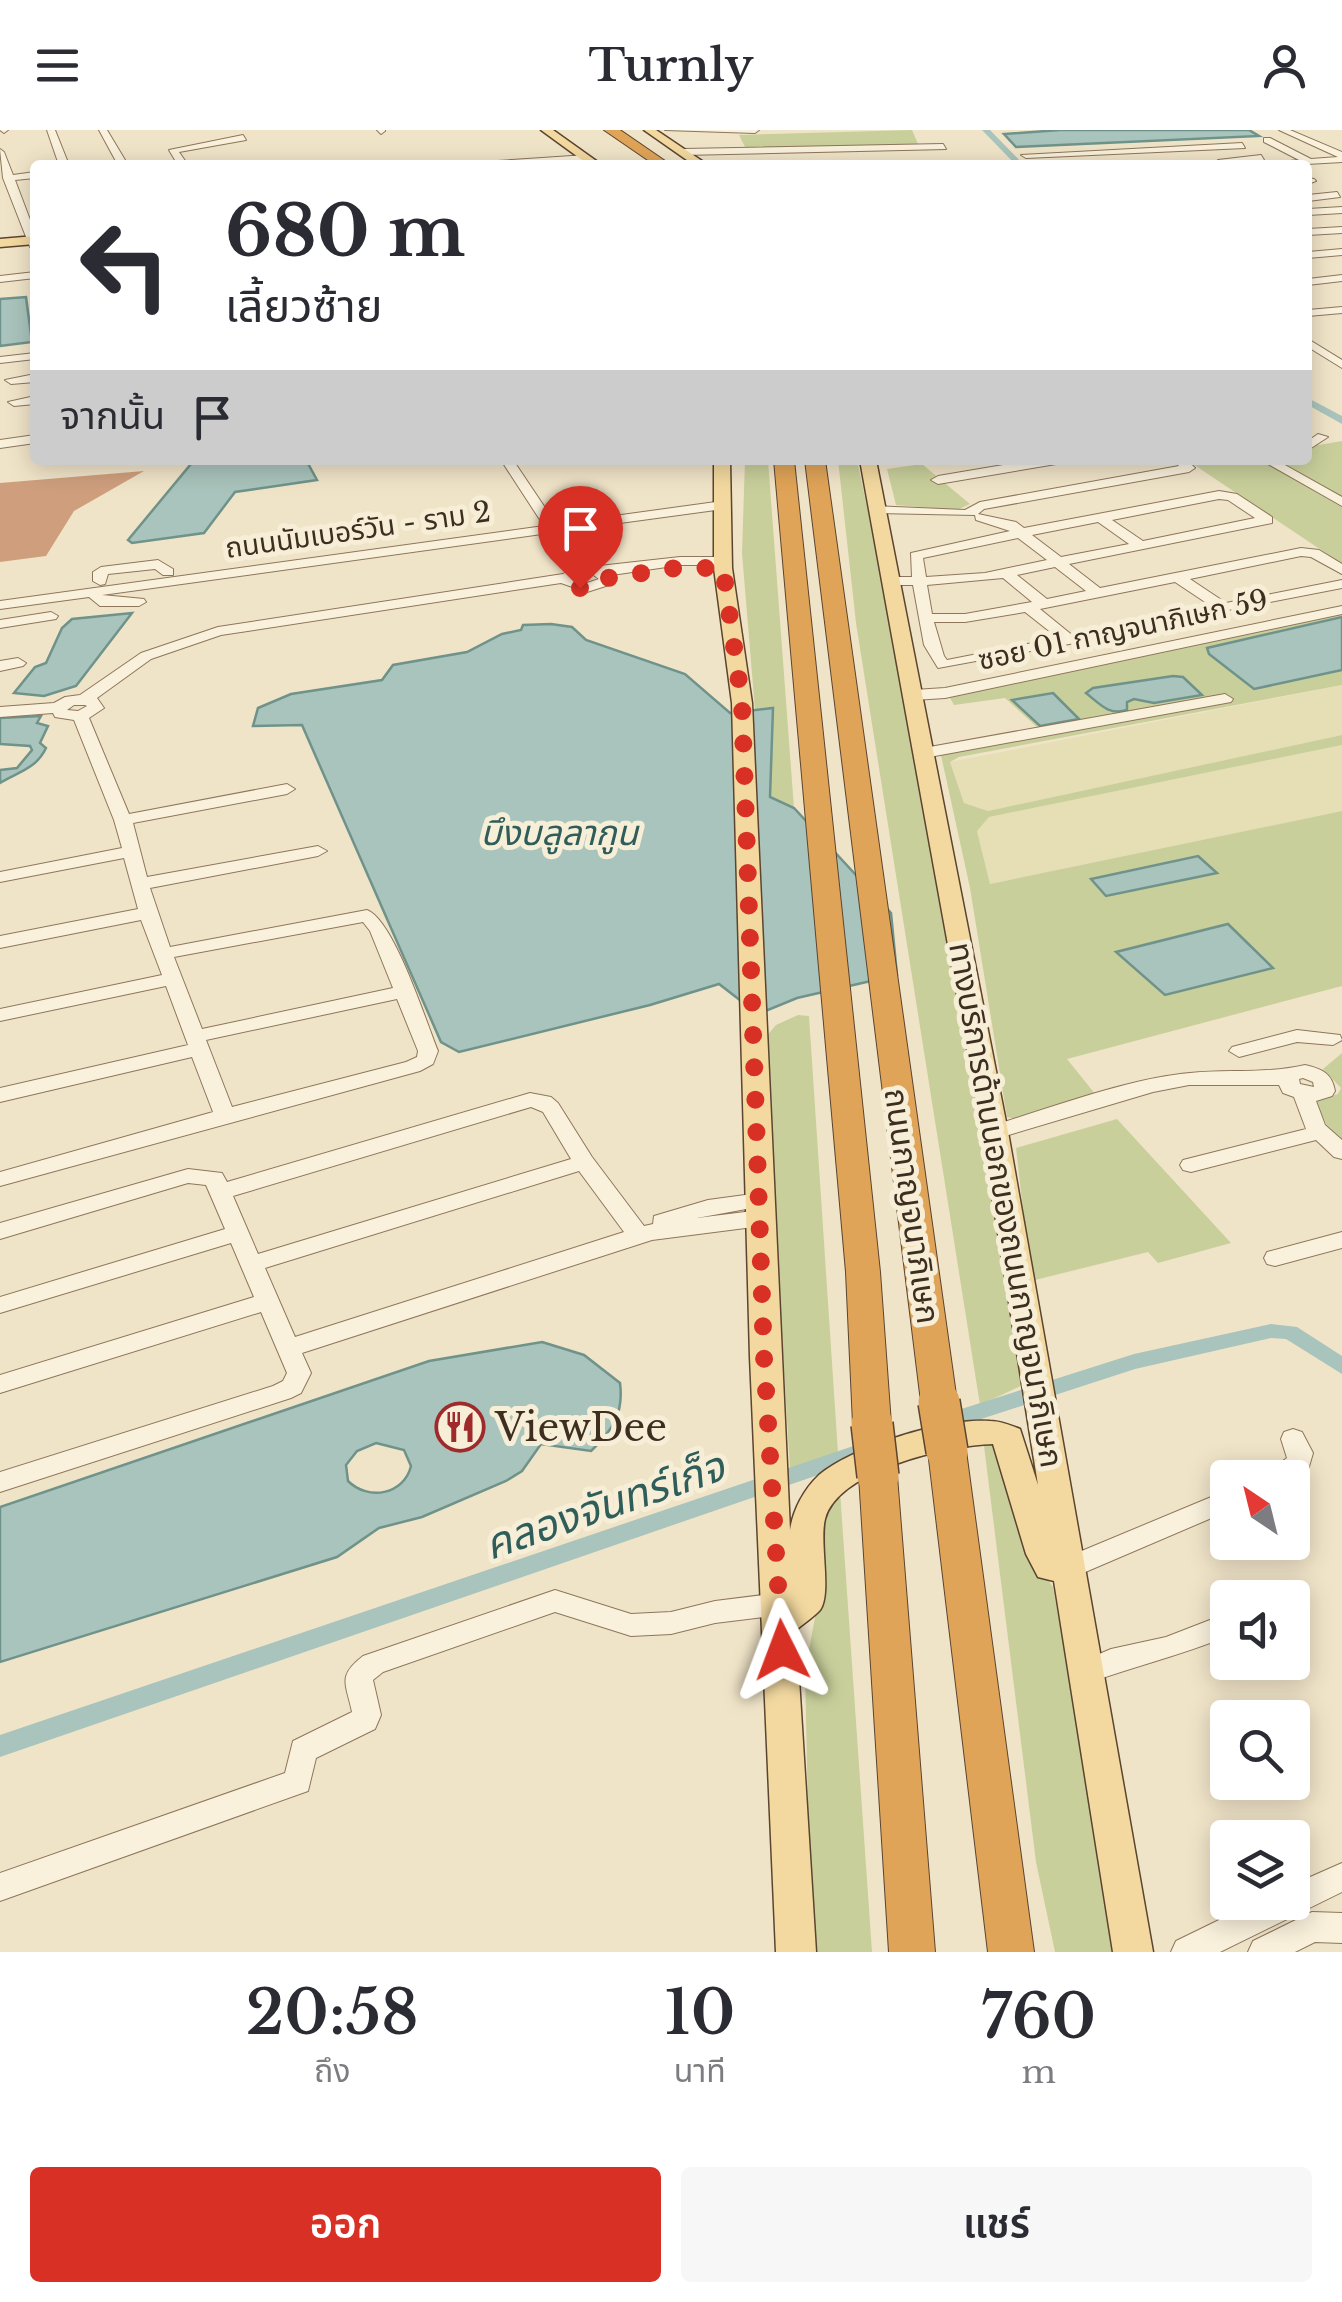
<!DOCTYPE html>
<html lang="th">
<head>
<meta charset="utf-8">
<style>
	body { margin:0; font-family:"Libre Baskerville","Noto Sans Thai",serif; background:#f7f7f7; color:#2b2b33; height:100vh; display:flex; flex-direction:column; font-size:38px; white-space:nowrap }
	* { box-sizing:border-box; margin:0 }
	p { font-size:32px; color:#7c7c81 }
	.icon { flex:none; width:55px; height:55px; fill:none; stroke:currentColor; stroke-width:2; stroke-linecap:round; stroke-linejoin:round }
	.map { position:relative; height:1822px; overflow:hidden }
	.sheet { display:flex; flex-direction:column; background:#fff; flex:1 }
	.sheet>* { flex:none }
	.hud { position:absolute; left:30px; top:30px; width:1282px; height:305px; border-radius:10px; box-shadow:0 5px 25px #0003; background:#fff; color:#2b2b33; overflow:hidden }
	.needle { width:65px; rotate:325deg }
	.tools { position:absolute; left:1210px; top:1330px; display:grid; gap:20px }
	.tools a { display:grid; place-items:center; width:100px; height:100px; border-radius:10px; background:#fff; box-shadow:0 5px 25px #0003; font-size:50px }
	.pin { position:absolute; display:grid; place-items:center; width:85px; height:85px; color:#fff; margin:-102px -42px; border-radius:50% 50% 50% 0; rotate:-45deg; box-shadow:0 0 10px #0007 }
	.pin .icon { rotate:45deg }
	.me { position:absolute; width:110px; margin:-55px; rotate:357deg; stroke-linejoin:round; filter:drop-shadow(0 0 8px #0008) }
	.turn { display:flex; align-items:center; gap:35px; height:210px; padding:0 30px; font-size:45px }
	.turn .icon { width:130px; height:130px; stroke-width:2.5 }
	.turn b { display:block; font-size:70px; line-height:85px }
	.then { display:flex; align-items:center; height:95px; padding:0 30px; background:#0003; gap:20px; font-size:38px }
	.eta { display:flex; justify-content:space-evenly; align-items:center; height:170px; text-align:center }
	.eta b { font-size:60px; font-weight:600; line-height:70px }
	.cta { display:flex; gap:20px; margin-top:auto; padding:20px 30px }
	.cta a { flex:1; height:115px; border-radius:10px; background:#d93025; color:#fff; font-size:40px; font-weight:600; line-height:115px; text-align:center }
	.cta a+a { background:#f7f7f7; color:#2b2b33 }
	header { display:flex; justify-content:space-between; align-items:center; height:130px; padding:0 30px; background:#fff; font-size:45px; font-weight:600 }
	.map>svg:first-child { display:block }
</style>
</head>
<body>
<header><svg class="icon" aria-label="menu" viewBox="0 0 24 24"><path d="M4 6h16M4 12h16M4 18h16"/></svg>Turnly<svg class="icon" aria-label="person" viewBox="0 0 24 24"><circle cx="12" cy="8" r="4"/><path d="M4 21q1-7 8-7t8 7"/></svg></header>
<div class="map">
<svg width="1342" height="1822" viewBox="0 0 1342 1822">
	<rect width="100%" height="100%" fill="#f0e4c8"/>
	<path fill="#e6deb5" d="M1342,555V605L988,681L964,673L950,632Z
		M1342,615V681L990,754L977,701L989,687Z"/>
	<path fill="#c9cf9b" d="M912,0L919,16L746,19L739,5Z
		M1308,308L1319,315L1342,311V434L1187,330H1308Z
		M745,330H768L794,678L770,667L773,579L755,580L742,423Z
		M838,330H857L900,531L1023,1255L980,1275L856,493Z
		M922,334L970,374L957,380L896,375L887,339Z
		M1342,476V487L1207,518L1254,559L1342,540V555L959,627L950,632L964,673L988,681L1342,605V615L989,687L977,701L990,754L1342,681V856L1067,929L1096,965L1016,989L1007,987L970,758L939,616L1038,598L1005,568L954,575L949,566Z
		M798,885L809,886L838,1323L790,1339L764,909L776,895Z
		M1342,923V1012L1326,994L1315,971L1338,964L1341,958L1323,939Z
		M1117,989L1231,1113L1158,1133L1148,1122L1031,1151L1016,1018Z
		M995,1307L1035,1432L1053,1457L1119,1822H1055L1036,1732L983,1308Z
		M840,1361L872,1822H811L805,1542L820,1460L815,1404Z"/>
	<path fill="#a9c4bc" stroke="#6f938a" stroke-width="2.5" fill-rule="evenodd" d="M1060,0H1249L1259,6L1016,17L1004,4Z
		M26,167L32,212L0,216V169Z
		M217,330H306L317,350L235,362L204,403L132,413L128,410L191,334Z
		M132,483L76,556L44,566L14,563L35,537L46,533L62,498L72,489Z
		M1342,487V540L1254,559L1209,524L1207,518Z
		M551,494L572,497L586,510L685,544L730,583L773,578L770,667L794,678L891,783L897,845L797,868L758,884L719,854L650,875L459,922L441,912L302,595L253,596L258,578L291,564L382,550L393,535L467,522L502,504L521,500L523,495Z
		M1173,546L1183,547L1202,565L1154,573L1134,569L1127,572V580C1109,586 1100,574 1086,563L1093,558Z
		M1053,563L1079,589L1040,596L1012,570Z
		M41,586L37,593L48,596L40,613L46,618C36,639 18,642 0,653V640L17,638L32,620L30,616L0,614V588Z
		M1198,726L1217,743L1106,766L1091,749Z
		M1228,794L1273,838L1165,865L1116,822Z
		M542,1212L584,1225L620,1253C624,1284 612,1301 591,1321L541,1314L522,1341L506,1351L422,1387L379,1398L337,1427L0,1532V1377L429,1231ZM376,1313L404,1320L411,1336C404,1365 368,1371 348,1351L346,1335L357,1321Z"/>
	<g fill="none" stroke-linecap="round" stroke-linejoin="round">
		<path fill="#a9c4bc" fill-rule="evenodd" d="M982,0H990L1024,35H1016Z
			M1308,268L1342,286V294L1308,275Z
			M1271,1194L1297,1197L1342,1226V1244L1286,1209L1271,1208L1135,1239L941,1302L933,1300L930,1294L933,1288L1134,1224Z
			M874,1309L882,1311L885,1317L882,1323L0,1627V1605Z"/>
	</g>
	<path fill="#cf9f7d" d="M144,341L74,381L46,426L0,432V353Z"/>
	<g fill="none" stroke-linecap="round" stroke-linejoin="round">
		<g stroke="#8d765c" stroke-width="2">
			<path id="minor" d="M0,0H8L4,3Z
				M47,0H55L69,35H59Z
				M99,0H107L128,35H118Z
				M377,0H385V1L381,4Z
				M665,0H759L755,3Z
				M1279,0H1290L1342,22V32L1290,35V31L1299,30L1264,12V8H1270L1311,29L1338,27Z
				M243,5L246,10L179,22L188,35H178L169,20Z
				M1242,13L1245,18L1026,28L1021,25Z
				M943,14L946,19L683,25L679,22L683,19Z
				M0,19L4,22L13,45L35,42V48L15,50L35,103V120L30,117L3,48Z
				M587,25L590,30L503,34L498,31Z
				M1261,25L1264,30L1223,33L1218,30Z
				M1308,48L1314,49L1316,51L1308,54Z
				M1337,62L1340,67L1308,71V65Z
				M1342,77V83L1308,85V79Z
				M1342,97V103L1308,105V99Z
				M1342,119V125L1308,128V122Z
				M35,142V148L0,152V146Z
				M1342,145V151L1308,155V149Z
				M1342,177V183L1308,186V180Z
				M1308,209L1342,230V238L1308,217Z
				M35,223V229L0,233V227Z
				M35,244V252L11,254L5,250Z
				M35,266V274L14,276L8,272Z
				M1318,304L1328,307L1308,320V311Z
				M35,305V313L0,318V310Z
				M501,330H513L556,394L723,371L730,375L723,379L561,401L579,428L572,432L567,431L549,403L102,465L144,469L146,472L139,476H100L89,467L0,479V471L544,396Z
				M1033,330H1062L1056,334L938,354L931,350L938,346Z
				M1173,330H1187L1195,338L1189,342L984,379L978,384L1016,392L1024,398L1219,361L1237,364L1272,387V393L1069,434L1100,458L1301,418L1319,420L1342,434V444L1311,427L1301,426L1190,449L1226,473L1342,450V458L1140,497V491L1211,476L1175,452L1040,479L1072,505L1124,496L1131,500L1129,503L938,538L924,515L913,455H892L885,451L892,447H912L911,423L1010,401L976,390L975,385L877,383L870,379L872,376L965,380L980,372L1179,336ZM1219,369L1228,370L1255,388L1143,411L1112,390ZM1098,392L1129,414L1061,427L1032,405ZM1018,408L1047,430L985,443L926,447L923,428ZM1055,437L1086,461L1047,469L1017,445ZM1003,448L1032,472L965,484H932L927,455ZM1025,482L1058,508L947,530L944,526L934,492H965Z
				M1261,330H1276L1342,367V376Z
				M680,427H722L729,431L722,435H680L612,445V454L587,462L561,453L221,505L151,529L97,568L104,578L89,588L129,684L287,654L295,659L287,664L133,693L147,747L318,716L327,721L318,726L150,758L170,817L367,780C394,790 426,892 438,921L433,934L420,941L0,1056V1042L213,982L192,927L0,972V958L188,915L166,856L0,891V879L162,845L141,790L0,818V806L138,779L124,728L0,752V742L122,718L114,690L74,590L55,587L53,583L0,587V577L54,573L65,567L80,565L141,523L218,497L563,444L572,439ZM592,444L599,449L587,453L575,448ZM74,575H85L87,576L78,581L67,580ZM363,792L370,801L393,858L202,899L174,827ZM397,869L418,921L417,927L406,932L232,977L206,910Z
				M158,430L173,439V445H163L155,439L108,444L105,454L100,455L93,451V442L101,437Z
				M1342,476V484L945,568L914,570L906,565L914,560L945,558Z
				M51,482L58,486L56,489L0,498V490Z
				M18,528L26,533L23,536L0,541V531Z
				M1225,564L1233,569L1231,572L924,628L916,623L924,618Z
				M1297,900L1340,905L1342,910L1333,915L1297,912L1239,927L1229,921L1232,917Z
				M1305,935C1322,939 1332,943 1335,961L1332,966L1316,971L1325,995L1342,1010V1029L1334,1027L1316,1010L1191,1042L1183,1040L1180,1035L1183,1030L1306,999L1294,967L1283,963L1279,955H1189L1153,962L995,1009L984,1002L988,997C1048,979 1129,948 1190,943C1229,939 1266,944 1305,935ZM1303,948L1313,952L1314,957L1300,954L1299,949Z
				M530,963L551,967L558,973L592,1027L644,1096L653,1094L654,1086L708,1070L760,1063L768,1065L771,1070L768,1075L697,1088L761,1080L769,1083L772,1088L769,1093L761,1096L652,1110L302,1223L311,1243L301,1263L291,1268L0,1362V1342L273,1256L283,1251L287,1243L261,1182L0,1263V1245L254,1167L231,1113L0,1183V1167L225,1099L206,1055L188,1053L0,1109V1093L188,1039L222,1043L227,1052ZM531,977L543,982L571,1029L258,1124L233,1066ZM579,1041L624,1102L295,1207L265,1138Z
				M1342,1102V1118L1275,1136L1267,1134L1264,1128L1267,1122Z
				M1293,1299L1302,1302L1313,1323L1308,1340L1292,1351V1348H1266L1269,1341L1287,1328L1281,1309L1284,1302Z
				M1228,1360V1381L1069,1449L1060,1446L1056,1438L1060,1430Z
				M1295,1456L1305,1459L1308,1467L1305,1475L1292,1479V1468H1279L1282,1460Z
				M555,1460L631,1484L671,1482L715,1471L779,1463L789,1466L792,1474L789,1482L779,1485L715,1493L671,1504L631,1506L555,1482L383,1542L373,1550L381,1585L375,1599L316,1628L308,1661L0,1771V1743L285,1643L293,1611L352,1582C346,1553 337,1546 363,1526Z
				M1228,1483V1506C1182,1525 1135,1536 1088,1553L1078,1549L1074,1541L1078,1533L1111,1519L1166,1507Z
				M1342,1733V1762L1220,1822H1171L1176,1811L1256,1772H1292V1755Z
				M1312,1782L1342,1783V1813L1315,1812L1295,1822H1248L1253,1811Z"/>
		</g>
		<g stroke="#5b4430" stroke-width="3">
			<path id="major" d="M541,0H553L602,35H589Z
				M644,0H656L708,35H694Z
				M35,106V114L0,117V109Z
				M714,330H730L732,438L752,573L790,1400C793,1380 804,1359 819,1345C852,1317 946,1287 990,1291C1000,1291 1010,1295 1020,1299L1038,1355L982,1002L860,330H876L1008,1002L1153,1822H1113L1054,1451L1038,1447L1026,1424L993,1314C949,1315 838,1340 825,1389C819,1412 832,1464 820,1480C814,1487 804,1493 796,1500L816,1822H776L750,1227L732,573L714,438Z"/>
		</g>
		<g stroke="#5b4430" stroke-width="2">
			<path id="highway" d="M604,0H620L671,35H655Z
				M774,330H794L880,1142L891,1294L885,1304L872,1308L859,1304L853,1294L846,1142Z
				M805,330H825L957,1272L952,1282L939,1286L926,1282L921,1272Z
				M947,1306L960,1311L966,1321L1034,1822H988L928,1321L934,1311Z
				M878,1331L891,1335L897,1346L935,1822H889L859,1346L865,1335Z"/>
		</g>
		<use href="#minor" fill="#faf1dc" fill-rule="evenodd"/>
		<use href="#major" fill="#f3d9a0" fill-rule="evenodd"/>
		<use href="#highway" fill="#e0a458" fill-rule="evenodd"/>
		<g stroke="#5b4430" stroke-width="44" stroke-linecap="butt">
			<path id="highway-bridge" d="M939,1272L947,1321
				M872,1294L878,1346"/>
		</g>
		<use href="#highway-bridge" stroke="#e0a458" stroke-width="41"/>
	</g>
	<g fill="none" stroke-linecap="round" stroke-linejoin="round">
		<path stroke="#d93025" stroke-width="18" stroke-dasharray="0 32.4" d="M580,458L600,456L608,448L676,438H723L742,573L764,1227L782,1520"/>
	</g>
	<defs>
		<g id="restaurant-ring" transform="scale(2.5)"><circle r="9.5" fill="#f7eed8" stroke="#9e2a2b" stroke-width="1.5"/><path d="M-5-6h1v4h1v-4h1v4h1v-4h1v5L-1.5 .5V6h-2V.5L-5-1ZM5-6V6H3V1.5H1.5Q1.5-4 5-6Z" fill="#9e2a2b"/></g>
	</defs>
	<g fill-rule="evenodd">
		<use href="#restaurant-ring" x="460" y="1297"/>
	</g>
	<g text-anchor="middle" dominant-baseline="central" stroke-width="10" stroke-linejoin="round" paint-order="stroke">
		<g font-size="28" fill="#3d2e20" stroke="#f7eed8">
			<text transform="translate(358 400) rotate(-8)">ถนนนัมเบอร์วัน - ราม 2</text>
			<text transform="translate(1123 500) rotate(-12)">ซอย 01 กาญจนาภิเษก 59</text>
		</g>
		<g font-size="32" fill="#3d2e20" stroke="#f7eed8">
			<text transform="translate(1006 1075) rotate(80)">ทางบริการด้านนอกของถนนกาญจนาภิเษก</text>
			<text transform="translate(912 1076) rotate(82)">ถนนกาญจนาภิเษก</text>
		</g>
		<g font-size="35" font-style="italic" fill="#2f5d5a" stroke="#f7eed8">
			<text x="559" y="702">บึงบลูลากูน</text>
		</g>
		<g font-size="38" fill="#3d2e20" stroke="#f7eed8" text-anchor="start">
			<text x="495" y="1297">ViewDee</text>
		</g>
		<g font-size="42" font-style="italic" fill="#2f5d5a" stroke="#f7eed8">
			<text transform="translate(604 1375) rotate(-19)">คลองจันทร์เก็จ</text>
		</g>
	</g>
</svg>
<div class="tools">
<a><svg class="needle" viewBox="-14 -14 28 28"><path d="M0-13l5 13h-10z" fill="#e53935"/><path d="M0 13l5-13h-10z" fill="#7c7c81"/></svg></a>
<a><svg class="icon" aria-label="sound" viewBox="0 0 24 24"><path d="M4 9h4l5-4v14l-5-4H4zM17 9q2 3 0 6"/></svg></a>
<a><svg class="icon" aria-label="search" viewBox="0 0 24 24"><circle cx="10" cy="10" r="6"/><path d="M15 15l6 6"/></svg></a>
<a><svg class="icon" aria-label="layers" viewBox="0 0 24 24"><path d="M12 4l9 5-9 5-9-5zM3 14l9 5 9-5"/></svg></a>
</div>
<div class="pin" style="left:580px;top:458px;background:#d93025"><svg class="icon" aria-label="arrive" viewBox="0 0 24 24"><path d="M6 21V4h12l-3 4 3 4H6"/></svg></div>
<svg class="me" style="left:782px;top:1520px" viewBox="-20 -20 40 40"><path d="M0-17L14 15 0 8-14 15z" fill="#d93025" stroke="#fff" stroke-width="4"/></svg>
<div class="hud">
<div class="turn"><svg class="icon" aria-label="left" viewBox="0 0 24 24"><path d="M17 20v-9H6M10 6l-5 5 5 5"/></svg><div><b>680 m</b>เลี้ยวซ้าย</div></div>
<div class="then">จากนั้น<svg class="icon" aria-label="arrive" viewBox="0 0 24 24"><path d="M6 21V4h12l-3 4 3 4H6"/></svg></div>
</div>
</div>
<section class="sheet">
<div class="eta">
<div><b>20:58</b><p>ถึง</p></div>
<div><b>10</b><p>นาที</p></div>
<div><b>760</b><p>m</p></div>
</div>
<div class="cta"><a>ออก</a><a>แชร์</a></div>
</section>
</body>
</html>
